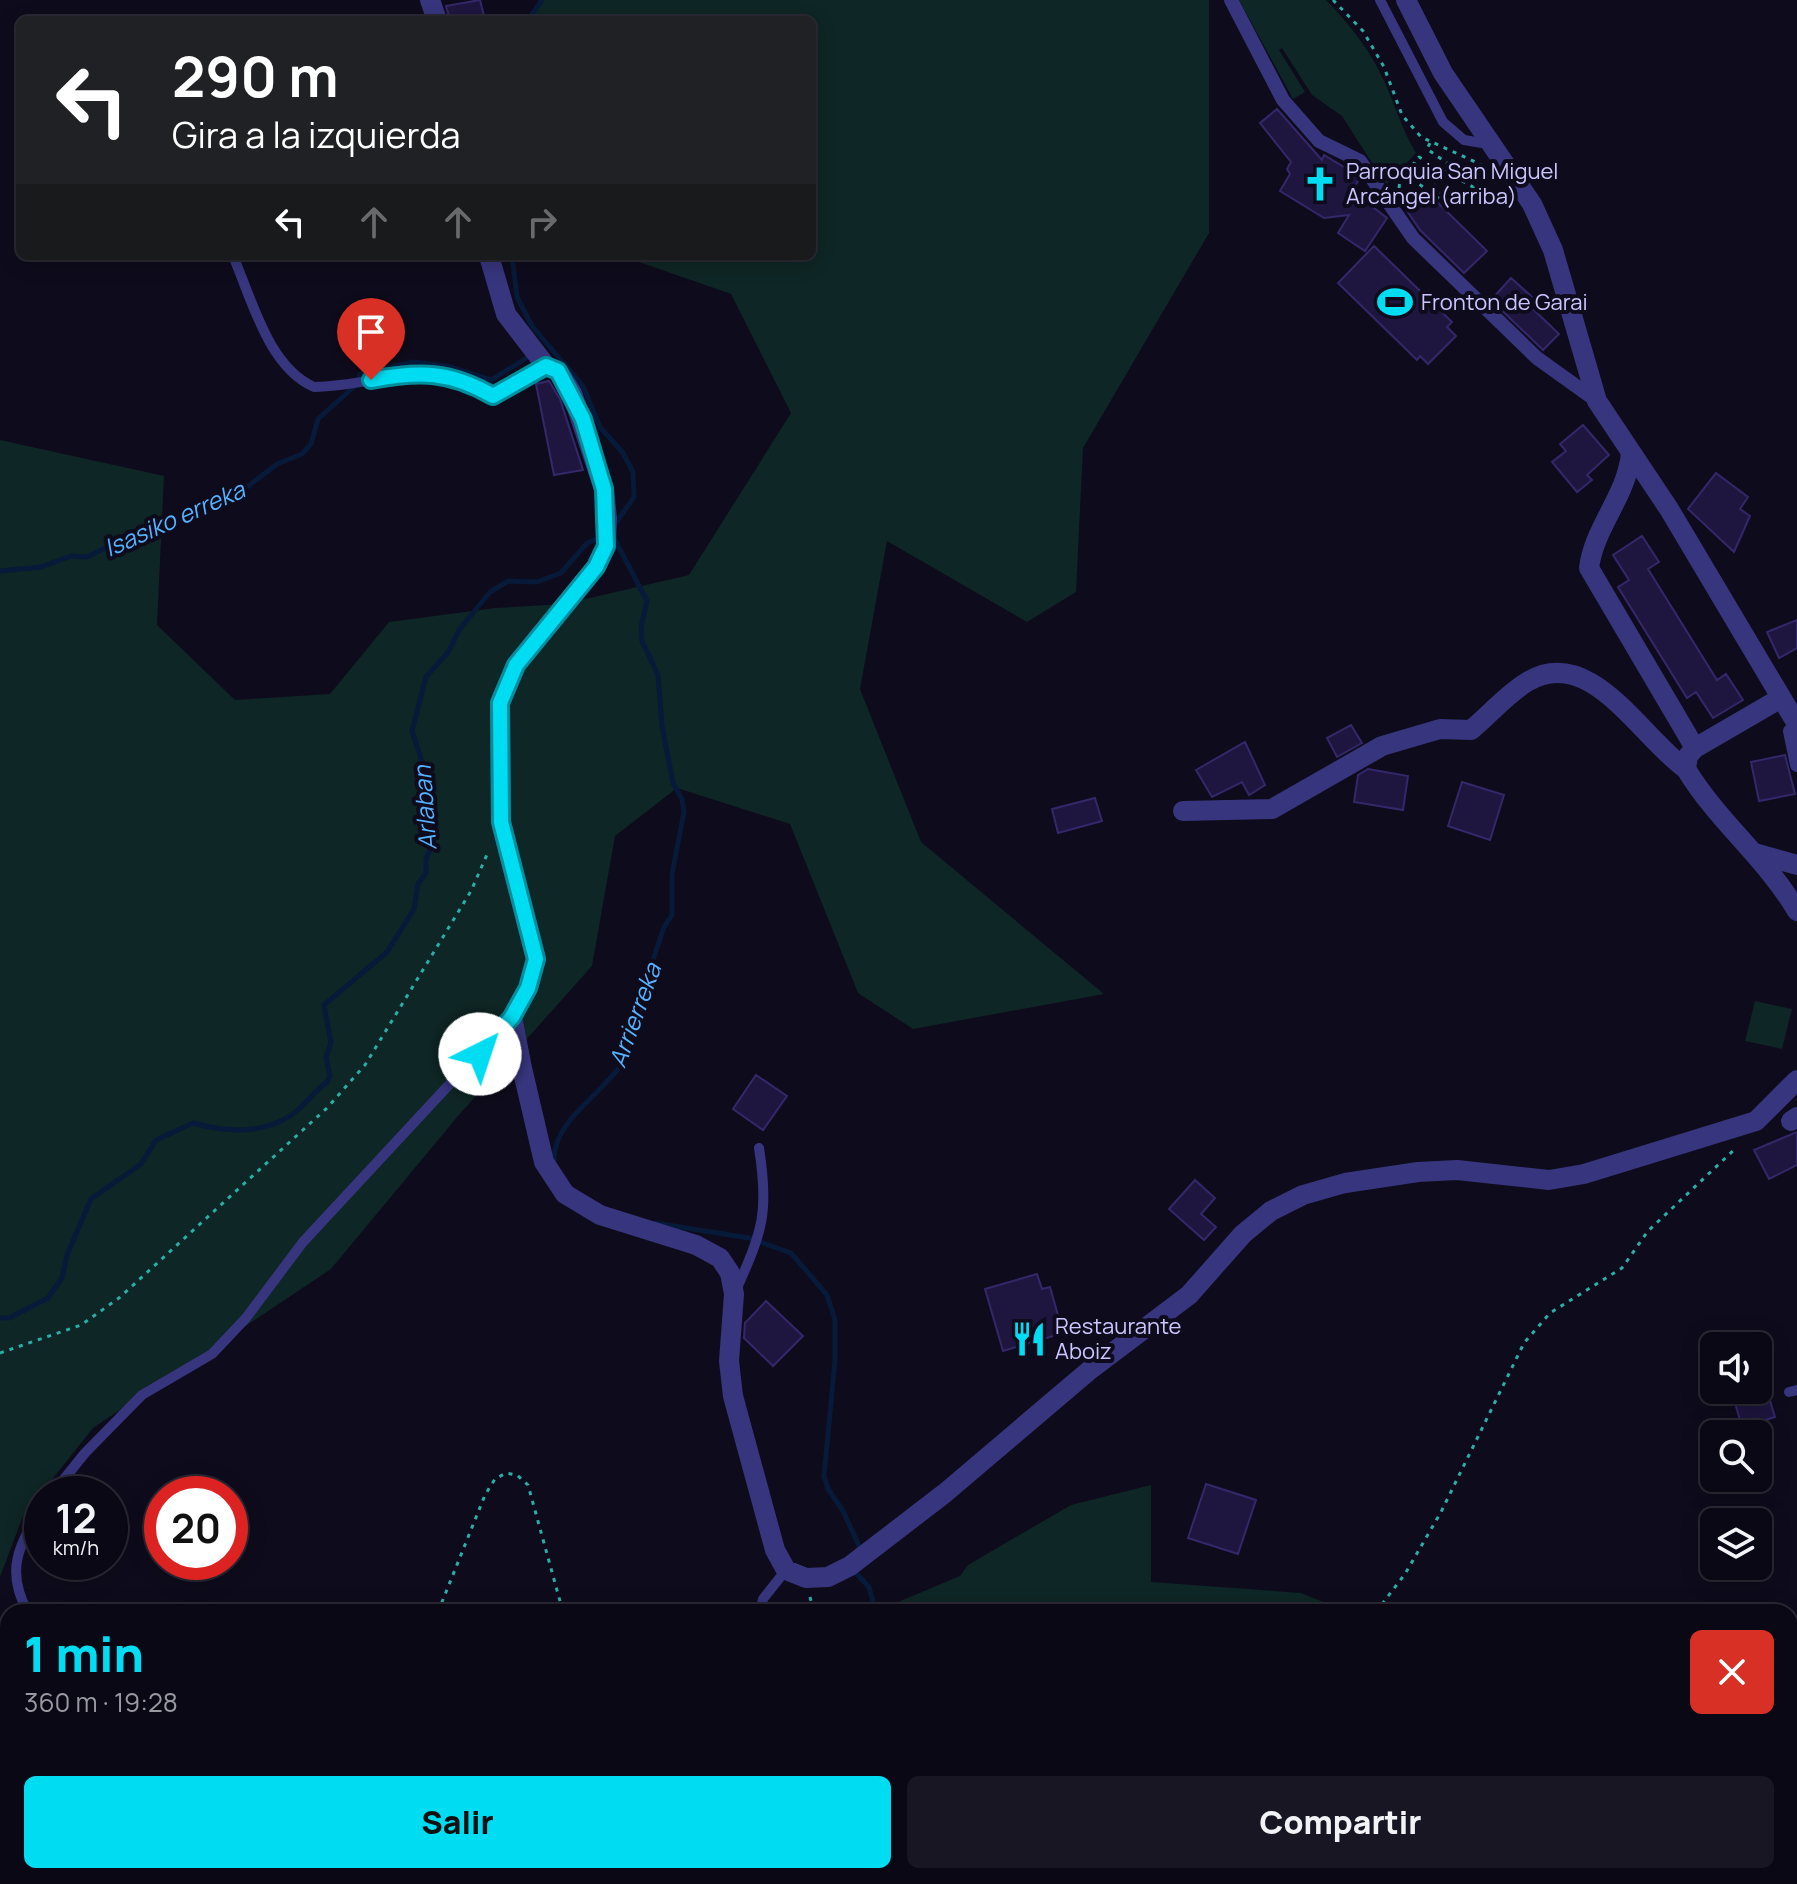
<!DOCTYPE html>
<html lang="es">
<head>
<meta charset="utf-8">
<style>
	body { margin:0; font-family:Manrope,sans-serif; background:#181622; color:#f1f3f6; height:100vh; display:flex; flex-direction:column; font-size:30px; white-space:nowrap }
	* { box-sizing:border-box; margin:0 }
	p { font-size:26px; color:#999aa0 }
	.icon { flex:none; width:44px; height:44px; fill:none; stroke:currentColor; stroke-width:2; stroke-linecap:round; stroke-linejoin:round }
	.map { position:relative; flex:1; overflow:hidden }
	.drawer { position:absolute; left:0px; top:1604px; width:1798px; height:280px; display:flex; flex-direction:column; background:#0a0815; border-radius:24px 24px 0 0; box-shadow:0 4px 20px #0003,0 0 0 2px #2a2934 }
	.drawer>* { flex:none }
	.top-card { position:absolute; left:16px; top:16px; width:800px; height:244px; border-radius:12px; box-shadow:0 4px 20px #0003,0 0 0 2px #2a2934; background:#202124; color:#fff; overflow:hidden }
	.fabs { position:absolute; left:1700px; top:1332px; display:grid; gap:16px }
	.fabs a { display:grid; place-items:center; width:72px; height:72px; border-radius:12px; background:#0a0815; box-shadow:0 4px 20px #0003,0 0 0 2px #2a2934; font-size:40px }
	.speed { position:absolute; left:24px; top:1476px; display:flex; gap:16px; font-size:40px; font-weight:700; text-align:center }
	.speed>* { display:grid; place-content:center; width:104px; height:104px; border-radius:50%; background:#0a0815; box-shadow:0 4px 20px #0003,0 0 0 2px #2a2934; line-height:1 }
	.speed small { font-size:20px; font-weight:400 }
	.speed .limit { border:12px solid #d22; background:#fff; color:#111 }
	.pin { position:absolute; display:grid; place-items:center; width:68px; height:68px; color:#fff; margin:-82px -34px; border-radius:50% 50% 50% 0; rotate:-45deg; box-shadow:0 0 8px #0007 }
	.pin .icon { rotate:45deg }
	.me { position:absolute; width:88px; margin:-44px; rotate:41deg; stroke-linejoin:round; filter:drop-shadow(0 0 6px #0008) }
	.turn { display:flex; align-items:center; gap:28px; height:168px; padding:0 24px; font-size:36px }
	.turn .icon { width:104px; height:104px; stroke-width:2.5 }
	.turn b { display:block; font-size:56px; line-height:68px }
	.lanes { display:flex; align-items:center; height:76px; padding:0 24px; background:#0003; justify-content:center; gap:40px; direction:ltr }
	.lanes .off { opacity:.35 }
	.round { display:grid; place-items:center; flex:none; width:84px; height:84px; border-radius:12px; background:#181622 }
	.overview { display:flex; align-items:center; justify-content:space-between; height:136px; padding:0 24px }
	h1 { font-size:48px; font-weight:800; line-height:60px; color:#00dcf1 }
	.primary-button { display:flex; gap:16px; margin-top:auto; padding:16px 24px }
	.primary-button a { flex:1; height:92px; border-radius:12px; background:#00dcf1; color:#111; font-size:32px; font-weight:800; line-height:92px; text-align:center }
	.primary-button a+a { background:#181622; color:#f1f3f6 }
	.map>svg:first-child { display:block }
</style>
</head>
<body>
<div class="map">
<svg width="1797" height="1884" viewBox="0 0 1797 1884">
	<rect width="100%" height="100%" fill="#0e0b1c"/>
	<path fill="#0e2625" d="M539,0H1209V233L1083,448L1076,592L1027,622L887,541L860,689L921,842L1104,994L913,1029L858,993L790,824L677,788L615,836L592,966L458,1116L331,1269L93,1428L23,1516L0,1577V440L164,476L157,625L235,700L330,694L389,622L495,608L564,604L689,575L791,413L731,294L622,256H812V20H528Z
		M1239,0H1326C1349,23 1372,53 1385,83C1396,107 1402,130 1416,153L1386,185L1342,116L1312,95L1282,48L1279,50L1305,92L1293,99Z
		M1755,1001L1792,1009L1782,1049L1745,1041Z
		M1151,1485V1582L1301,1593L1348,1612H874L960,1576L968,1565L1071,1505Z
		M1790,1698H1797V1884H884V1876H1790Z
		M0,1725L8,1730V1876H313L328,1884H0Z"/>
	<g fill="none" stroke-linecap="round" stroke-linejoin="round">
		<path stroke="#071a39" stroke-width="5" d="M528,20L542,0
			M512,256L517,297L532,326L583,386L600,427L623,453L633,472L634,497L615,524
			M0,571L41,567L71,556L87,557L136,533L242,491L277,464L302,454L311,444L318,419L357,384L360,374L413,362L447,366L491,380L528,357
			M554,1161C553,1121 600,1096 620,1066C635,1044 625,1014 644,998L643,990L664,927L672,915V874L684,812L682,799L673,783L662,726L658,675L642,641L641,627L647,601L614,538
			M655,1223L749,1238L791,1253L827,1295L835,1320V1360L824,1476L828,1489L843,1511L861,1550
			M0,1318H9L48,1298L62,1278L67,1255L91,1199L141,1164L156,1140L193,1123C225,1132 260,1135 290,1116C304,1107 313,1092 327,1082L330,1076L326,1057L331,1043L324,1005L387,952L414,909L418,884L426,873V859L433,843L423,788L426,774L412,731L426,677L449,651L459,630L490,592L508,581L537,582L561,573L587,543L602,537
			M857,1567L856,1573L869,1587L876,1612
			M1024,1876L1027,1884
			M896,1884L903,1876"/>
	</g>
	<path fill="#1e163e" stroke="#34286a" stroke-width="2" d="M480,0L485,20H450L446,6Z
		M1277,109L1322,160L1324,155L1357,175L1360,178L1352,191L1387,218L1365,251L1338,233L1349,215L1324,218L1280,191L1290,174L1287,169L1291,162L1260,123Z
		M1427,192L1487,251L1464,273L1420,230L1407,211Z
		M1374,246L1452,322L1447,327L1456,336L1428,364L1420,356L1417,360L1338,283Z
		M1511,278L1539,303L1533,309L1559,334L1543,350L1491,300Z
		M549,381L560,399L583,470L554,475L536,384Z
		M1583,425L1609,455L1587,475L1592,480L1577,492L1552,462L1566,451L1560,444Z
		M1716,473L1748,497L1740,509L1750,516L1734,552L1688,509Z
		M1642,536L1659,562L1648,569L1717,680L1726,674L1743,700L1713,718L1696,692L1687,698L1618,587L1629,580L1613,555Z
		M1797,620V648L1779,658L1767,632Z
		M1351,725L1362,743L1337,757L1327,738Z
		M1245,742L1265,785L1249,795L1242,782L1212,797L1196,770Z
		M1785,755L1795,794L1759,801L1751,762Z
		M1368,769L1408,776L1403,810L1354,802L1358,775Z
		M1462,782L1504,795L1490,840L1448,826Z
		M1095,798L1102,821L1058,833L1052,809Z
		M756,1075L787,1096L763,1130L733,1109Z
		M1797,1132V1165L1769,1179L1754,1150Z
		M1195,1180L1215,1198L1201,1214L1216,1227L1204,1240L1169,1209Z
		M1037,1274L1042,1289L1050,1287L1063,1333L1003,1351L985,1289Z
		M766,1301L803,1336L773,1366L744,1338L745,1323Z
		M1768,1394L1775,1417L1742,1427L1735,1403Z
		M1206,1484L1256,1500L1238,1554L1188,1538Z"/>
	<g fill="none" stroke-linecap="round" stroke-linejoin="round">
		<path stroke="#2aafa6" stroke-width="3" stroke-dasharray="4 6" stroke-linecap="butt" d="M1333,0L1363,31L1384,67L1402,115L1421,137L1482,165
			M1399,188L1401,171L1444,202L1447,199L1414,163L1419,157L1473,187L1476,183L1427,149L1431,141
			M0,1353L81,1325L119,1298L327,1108L365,1065L471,891L489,850
			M810,1597L814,1612
			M438,1612L485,1495L495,1479L506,1473L517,1475L528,1485L563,1612
			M1376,1612L1405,1574L1441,1512L1524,1343L1550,1313L1622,1268L1648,1231L1736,1148
			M286,1876L288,1884
			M710,1876L720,1884
			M855,1884L857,1876
			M1315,1884L1316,1876"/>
		<path stroke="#37357d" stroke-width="10" d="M1380,0L1443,122L1464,140L1488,144
			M233,256C252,299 268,367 314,387C386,385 423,355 493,396L546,366
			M737,1288C763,1230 769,1211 759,1148
			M1789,1392L1797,1390
			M52,1494L85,1453L142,1395L212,1354L246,1318L303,1242L511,1018
			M28,1612C4,1570 20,1544 42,1506
			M760,1612L763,1599L786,1570"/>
		<path stroke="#37357d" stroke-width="14" d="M1231,0L1283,100L1319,141L1360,161L1413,238L1537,358L1597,401
			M1790,731L1797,765"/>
		<path stroke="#37357d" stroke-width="20" d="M430,0L437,20
			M489,256L506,314L546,366L558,371L572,393L604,489L607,518L606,546L596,567L516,665L500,703L501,822L536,959L528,988L512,1017L522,1068L544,1162L565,1194L600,1215L696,1245L720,1258L730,1273L734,1294L729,1361L733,1396L775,1550L786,1570L806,1578L828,1577L850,1566L945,1493L1091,1369L1189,1295L1243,1234L1271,1211L1303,1195L1345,1183L1418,1172L1457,1170L1549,1180L1584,1174L1756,1121L1797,1080
			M1631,453C1627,496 1594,527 1589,568L1695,748
			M1781,698L1695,748L1688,756L1686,769C1718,822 1766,858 1797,911
			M1183,811L1272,809L1382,746L1440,729L1471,730C1489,715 1507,694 1527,682C1590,643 1641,738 1686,769
			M1755,853L1797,865
			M1791,1121L1797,1117"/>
		<path stroke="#37357d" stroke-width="20" d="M1406,0L1443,73L1532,204L1553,250L1597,401L1669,509L1797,724"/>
	</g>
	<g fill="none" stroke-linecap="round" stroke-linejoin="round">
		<g stroke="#008f9d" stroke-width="20">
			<path id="route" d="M371,380C420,371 450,371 493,396L546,366L558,371L583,419L604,489L606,546L596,567L516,665L500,703L501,822L536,959L528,988L512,1017L480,1054"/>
		</g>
		<use href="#route" stroke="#00dcf1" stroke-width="14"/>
	</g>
	<defs>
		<g id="church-bare" transform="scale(2.76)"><path d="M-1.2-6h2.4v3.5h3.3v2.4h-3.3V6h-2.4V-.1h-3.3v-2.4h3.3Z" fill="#00dcf1" stroke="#0e0b1c" stroke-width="2.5" paint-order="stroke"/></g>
		<g id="stadium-bare" transform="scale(2.76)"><path d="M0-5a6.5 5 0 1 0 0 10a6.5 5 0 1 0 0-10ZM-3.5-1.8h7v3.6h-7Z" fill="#00dcf1" stroke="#0e0b1c" stroke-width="2.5" paint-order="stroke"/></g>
		<g id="restaurant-bare" transform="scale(2.76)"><path d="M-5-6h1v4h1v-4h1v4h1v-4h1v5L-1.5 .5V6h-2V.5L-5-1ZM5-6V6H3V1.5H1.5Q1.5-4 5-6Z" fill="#00dcf1" stroke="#0e0b1c" stroke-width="2.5" paint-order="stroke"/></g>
	</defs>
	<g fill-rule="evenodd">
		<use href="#church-bare" x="1320" y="184"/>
		<use href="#stadium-bare" x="1395" y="302"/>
		<use href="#restaurant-bare" x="1029" y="1339"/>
	</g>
	<g text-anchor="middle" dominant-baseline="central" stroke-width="8" stroke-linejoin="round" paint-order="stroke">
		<g font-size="22" fill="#ccc6ff" stroke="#0e0b1c" text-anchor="start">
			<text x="1346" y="171">Parroquia San Miguel<tspan x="1346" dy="25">Arcángel (arriba)</tspan></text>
			<text x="1421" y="302">Fronton de Garai</text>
			<text x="1055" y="1326">Restaurante<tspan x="1055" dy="25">Aboiz</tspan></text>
		</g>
		<g font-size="24" font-style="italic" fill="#54b2ff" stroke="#0e0b1c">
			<text transform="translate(174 518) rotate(-24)">Isasiko erreka</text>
			<text transform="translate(424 808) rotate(-94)">Arlaban</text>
			<text transform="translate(634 1015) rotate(-70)">Arrierreka</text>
		</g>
	</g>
</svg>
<div class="fabs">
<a><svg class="icon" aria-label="sound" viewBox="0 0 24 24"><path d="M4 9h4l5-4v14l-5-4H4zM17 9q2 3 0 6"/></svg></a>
<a><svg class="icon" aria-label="search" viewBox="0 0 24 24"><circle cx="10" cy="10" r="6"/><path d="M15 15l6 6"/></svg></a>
<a><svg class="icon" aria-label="layers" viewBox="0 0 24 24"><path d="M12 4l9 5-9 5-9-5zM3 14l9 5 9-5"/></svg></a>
</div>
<div class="speed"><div>12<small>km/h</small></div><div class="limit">20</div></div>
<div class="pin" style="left:371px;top:380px;background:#d93025"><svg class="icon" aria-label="arrive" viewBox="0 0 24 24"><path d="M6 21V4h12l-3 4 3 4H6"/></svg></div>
<svg class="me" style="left:480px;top:1054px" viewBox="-20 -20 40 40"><circle r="19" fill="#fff"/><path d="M0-13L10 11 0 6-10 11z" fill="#00dcf1"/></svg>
<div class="top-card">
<div class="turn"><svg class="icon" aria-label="left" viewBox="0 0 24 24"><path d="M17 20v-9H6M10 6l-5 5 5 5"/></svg><div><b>290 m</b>Gira a la izquierda</div></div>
<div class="lanes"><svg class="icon" aria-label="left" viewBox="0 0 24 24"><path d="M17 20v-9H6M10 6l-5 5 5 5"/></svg><svg class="icon off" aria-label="ahead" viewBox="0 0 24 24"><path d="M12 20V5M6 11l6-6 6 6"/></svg><svg class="icon off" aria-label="ahead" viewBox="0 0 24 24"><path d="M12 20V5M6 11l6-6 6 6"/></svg><svg class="icon off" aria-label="right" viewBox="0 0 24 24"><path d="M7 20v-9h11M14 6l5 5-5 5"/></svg></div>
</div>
<section class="drawer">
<div class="overview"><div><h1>1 min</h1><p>360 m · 19:28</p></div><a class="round" style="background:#d93025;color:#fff"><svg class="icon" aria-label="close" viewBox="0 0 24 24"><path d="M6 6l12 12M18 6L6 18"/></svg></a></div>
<div class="primary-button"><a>Salir</a><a>Compartir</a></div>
</section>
</div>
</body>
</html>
